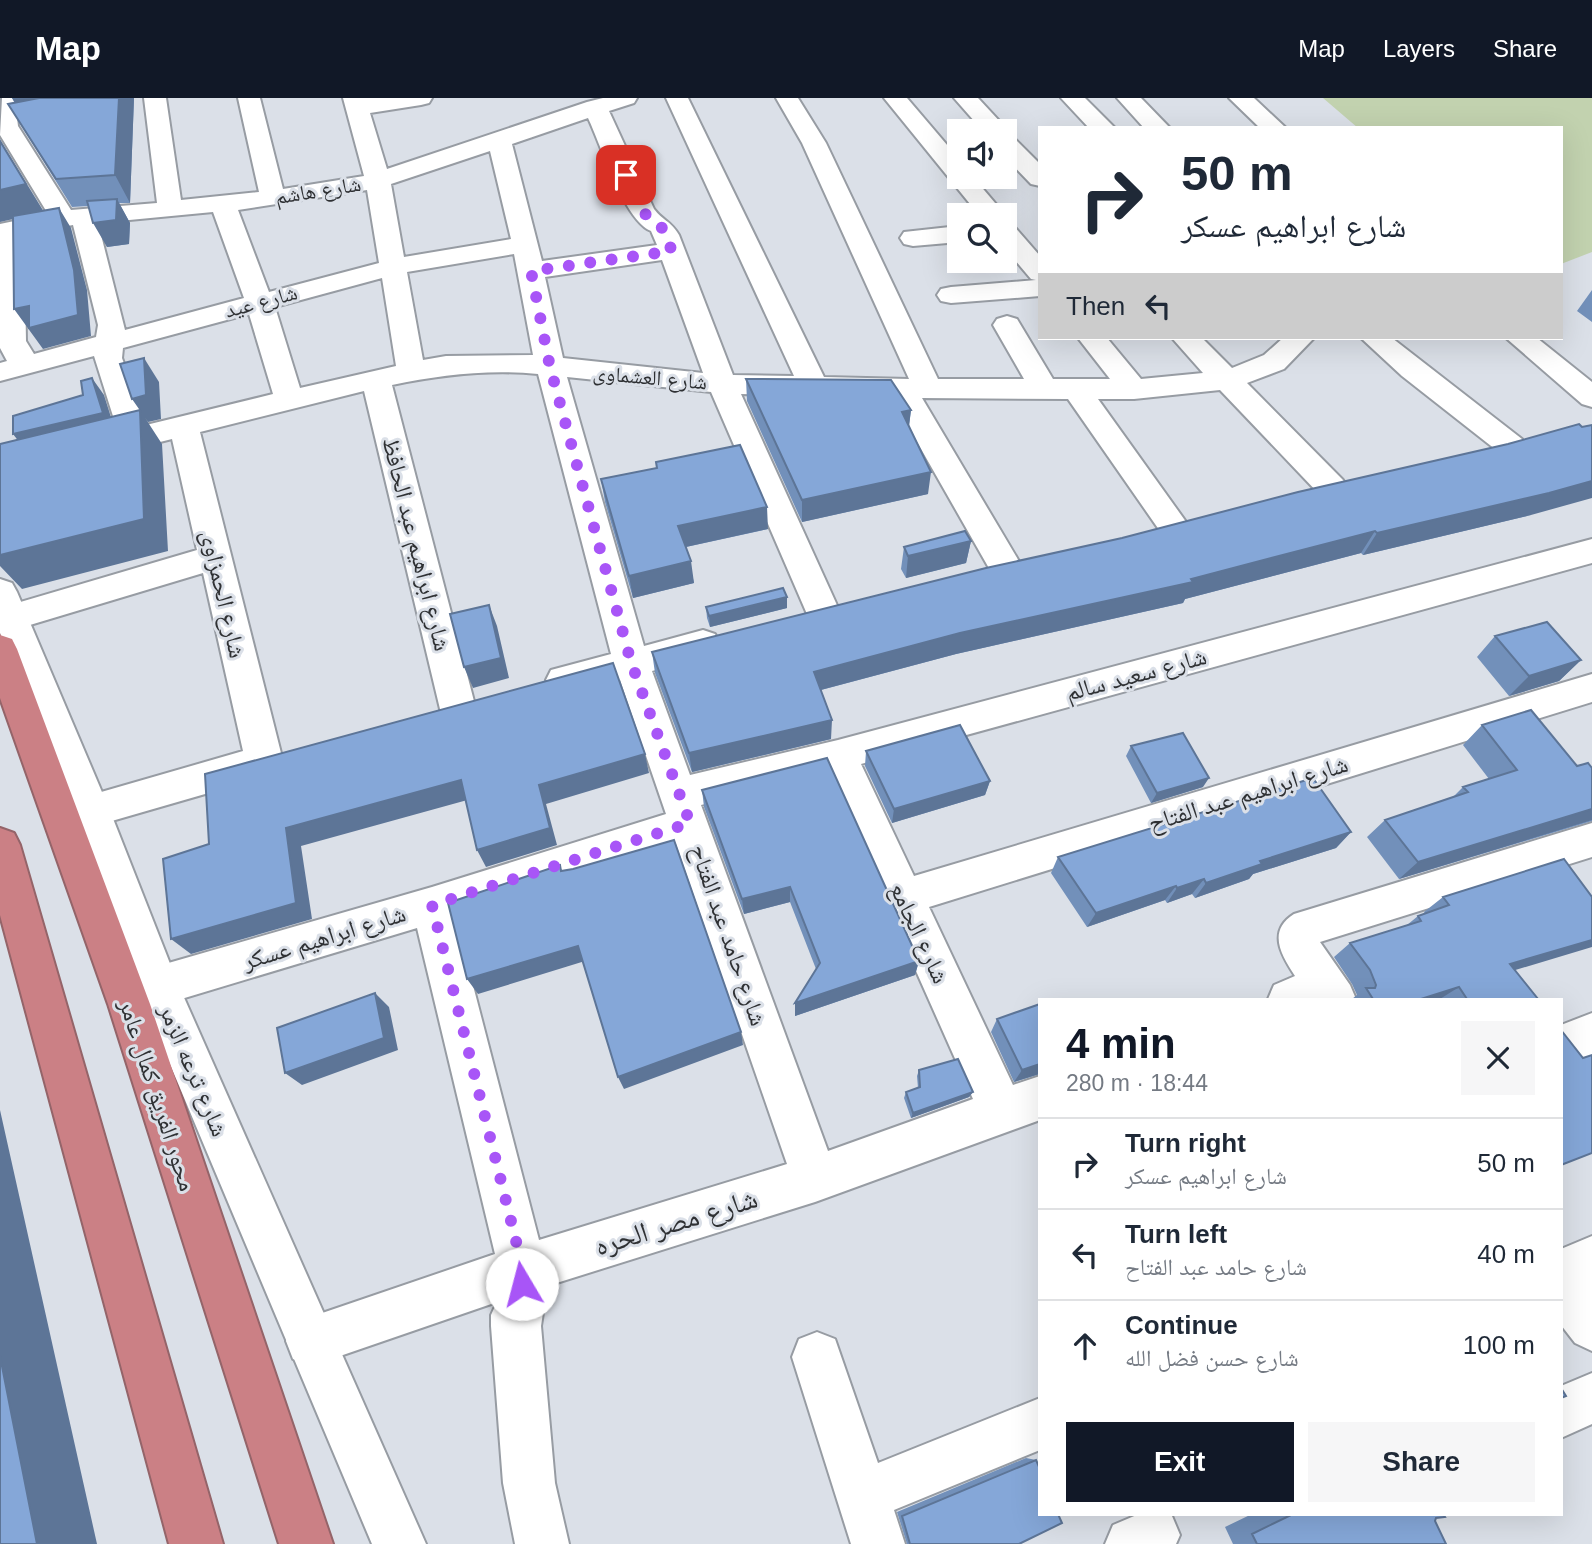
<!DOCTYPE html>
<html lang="en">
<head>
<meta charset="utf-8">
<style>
	body { margin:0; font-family:Arial,"Noto Naskh Arabic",sans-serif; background:#f6f6f7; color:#1f2937; height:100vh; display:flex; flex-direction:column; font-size:26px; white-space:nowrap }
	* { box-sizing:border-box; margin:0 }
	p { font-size:23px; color:#747a83 }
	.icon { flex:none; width:38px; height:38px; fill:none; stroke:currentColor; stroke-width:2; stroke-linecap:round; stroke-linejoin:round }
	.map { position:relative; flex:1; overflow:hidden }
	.drawer { position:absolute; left:1038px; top:900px; width:525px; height:518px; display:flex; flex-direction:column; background:#fff; border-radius:0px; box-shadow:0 7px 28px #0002 }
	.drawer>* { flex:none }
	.guide { position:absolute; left:1038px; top:28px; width:525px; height:214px; border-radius:0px; box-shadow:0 7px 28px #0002; background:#fff; color:#1f2937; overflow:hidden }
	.tools { position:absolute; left:947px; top:21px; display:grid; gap:14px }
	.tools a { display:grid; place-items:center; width:70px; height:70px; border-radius:0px; background:#fff; box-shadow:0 7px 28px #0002; font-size:35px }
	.pin { position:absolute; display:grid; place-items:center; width:60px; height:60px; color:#fff; margin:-30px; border-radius:14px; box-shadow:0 4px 10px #0006 }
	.me { position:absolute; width:77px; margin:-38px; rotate:352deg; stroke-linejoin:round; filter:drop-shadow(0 0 5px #0008) }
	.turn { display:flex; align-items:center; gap:24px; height:147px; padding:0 28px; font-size:32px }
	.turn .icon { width:91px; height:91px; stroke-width:2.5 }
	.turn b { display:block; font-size:49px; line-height:60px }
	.then { display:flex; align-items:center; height:66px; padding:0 28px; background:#0003; gap:14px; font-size:26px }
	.round { display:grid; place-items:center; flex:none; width:74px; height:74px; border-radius:0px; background:#f6f6f7 }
	.headline { display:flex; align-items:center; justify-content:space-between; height:119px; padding:0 28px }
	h1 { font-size:42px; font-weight:700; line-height:52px; color:#111827 }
	.button { display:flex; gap:14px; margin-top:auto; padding:14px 28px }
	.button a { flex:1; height:80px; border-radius:0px; background:#111827; color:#fff; font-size:28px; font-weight:700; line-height:80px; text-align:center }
	.button a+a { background:#f6f6f7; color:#1f2937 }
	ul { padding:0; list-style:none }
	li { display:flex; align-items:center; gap:21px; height:91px; padding:0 28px; border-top:2px solid #e0e1e3 }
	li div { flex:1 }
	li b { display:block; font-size:26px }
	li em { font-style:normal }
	header { display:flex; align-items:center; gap:42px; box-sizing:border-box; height:98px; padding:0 35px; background:#111827; color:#fff }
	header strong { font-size:33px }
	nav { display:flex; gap:38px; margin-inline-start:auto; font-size:24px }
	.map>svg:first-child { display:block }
</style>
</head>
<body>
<header>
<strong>Map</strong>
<nav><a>Map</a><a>Layers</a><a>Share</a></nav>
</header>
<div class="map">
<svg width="1592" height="1446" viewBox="0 0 1592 1446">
	<rect width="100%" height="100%" fill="#dbe0e8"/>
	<path fill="#c2d2af" d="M1323,0H1592V154L1561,166V30H1358Z"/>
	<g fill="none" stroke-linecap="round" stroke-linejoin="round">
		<g stroke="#979ca3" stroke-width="4">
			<path id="minor" d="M2,0H24L17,20L18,28L71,112L157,105L144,0H166L181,102L259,94L238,0H260L283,91L364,78L343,0H432L429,5L421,7L370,15L387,71L587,4L603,0H637L634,5L609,13L654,111C663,123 670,122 679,137L733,277L794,278L666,0H688L824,279L909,281L802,45L776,0H798L826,45L938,281H1024L993,227L997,221L1007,218L1017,221L1053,281H1110L1078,240H1107L1141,281L1203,275L1172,240H1202L1232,270L1264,257L1283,240H1314L1284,271L1247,285L1343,382L1348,390L1343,398L1332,401L1321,398L1220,292L1134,301H1098L1189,428L1184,436L1173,440L1162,436L1068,301L922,300L1023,470L1018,479L1006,482L994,479L892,300L741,296L841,516L836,525L824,529L812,525L807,516L711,294L567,279L644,548L703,532L715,536L720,546L715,556L652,573L690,677L838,642L1592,441V465L861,666L914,778L1592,576V604L929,809L1013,987L1040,978V1022L815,1104L547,1188L541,1228L555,1385L569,1446H515L503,1385L491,1228V1217L497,1204L311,1268L293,1261L286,1243L293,1225L495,1156L417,830L158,908L143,902L137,888L143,874L158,868L432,789L666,716L620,582L564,596L551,592L546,582L551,572L611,556L538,276C488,271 440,277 392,287L476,611L471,621L458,626L445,621L440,611L364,293L200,334L283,663L277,674L264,679L91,729L77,725L72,713L77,701L243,653L203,475L10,533L0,530V510L197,452L172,341L0,384V362L118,334L94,258L0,283V265L7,263L0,250V126L48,116L0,37ZM588,20C601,47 624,122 651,133L657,147L542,163L512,46ZM490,53L511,141L404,159L391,86ZM367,92L379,165L269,194L238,112ZM213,114L244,200L125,232L98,125ZM73,127L98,227L96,239L34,256L26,243L24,136ZM514,156L533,257L446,258L423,262L407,174ZM662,162L703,275L563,260L545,179ZM382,180L396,268L300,290L275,209ZM249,216L273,296L146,327L122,260L123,250ZM828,675L973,1001L828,1053L701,707ZM676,746L787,1066L539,1142L455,818Z
				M884,0H907L959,61V79H973L1001,112L1005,117H979Z
				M954,0H978L1004,28L1008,33L1006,36L1012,38L1040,66V88L1031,86L1004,58V33H983Z
				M1061,0H1085L1115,30H1089Z
				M1117,0H1141L1170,30H1144Z
				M1229,0H1254L1286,30H1260Z
				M1004,124L1013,127L1040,158V198L951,205L941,203L937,197L941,191L951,189L1036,182L1031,181L1004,149Z
				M959,128V144L913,148L904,146L900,140L904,134Z
				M1361,240H1392L1522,341L1526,348L1522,355L1511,358L1500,355L1402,278Z
				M1506,240H1537L1592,284V309L1582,306Z
				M1592,725V759L1320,844L1350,887L1356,901H1268L1274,887L1295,878C1281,857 1267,833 1294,816Z
				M1592,915V957L1561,969V927Z
				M1592,1138V1253L1575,1245L1561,1227V1151Z
				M817,1234L835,1241L878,1365L1040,1300V1352L894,1412L905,1446H851L792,1259L799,1241Z
				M1592,1275V1326L1561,1340V1288Z
				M1139,1416L1172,1418L1180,1437L1176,1446H1105L1113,1427Z"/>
		</g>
		<g stroke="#979ca3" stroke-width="4">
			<path id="secondary" d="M0,481L12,485L17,494L110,713L178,886L426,1446H372L137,888L72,713L0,535Z"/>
		</g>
		<g stroke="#946469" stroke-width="4">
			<path id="motorway" d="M0,537L12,541L17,551L150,906L333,1446H279L108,906L0,600Z
				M0,730L14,735L20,747L223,1446H169L0,817Z"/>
		</g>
		<use href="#minor" fill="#fff" fill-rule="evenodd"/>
		<use href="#secondary" fill="#fff" fill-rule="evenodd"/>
		<use href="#motorway" fill="#cb8085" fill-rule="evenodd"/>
	</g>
	<path fill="#7290ba" d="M12,0H134L130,105H119L130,125L129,146L107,149L88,108L72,109L8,6L15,5Z
		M1592,192V224L1577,213Z
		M746,281L911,312L909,329L928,396L802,424L747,303Z
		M656,364L768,431L686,449L694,485L633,500L605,404L601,381L656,370Z
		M1531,417L1363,457L1361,455L1185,501L1183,505L956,556L821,592L831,641L692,674L655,575L652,554L986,470Z
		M971,443L966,465L906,480L901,471L904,449Z
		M787,499V510L710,529L707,520L706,509Z
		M1495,538L1581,562L1559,583L1509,598L1477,559Z
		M1482,627L1577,668L1592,670V723L1399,781L1367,739L1385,722L1453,699L1463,689L1489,681L1463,647Z
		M1131,648L1203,689L1151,705L1126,658Z
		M866,653L990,683L985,697L892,725L865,668Z
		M702,692L919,863L915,877L795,918V905L816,871L790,804L744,816L704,709Z
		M1351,734L1336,750L1253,776L1249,781L1195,800L1192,796L1167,805L1165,802L1087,829L1051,775L1058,759Z
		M1443,799L1515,872L1538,901H1352L1357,897L1352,886L1334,859L1350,845L1407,827L1418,818L1425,816L1424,814Z
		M1040,906V976L1014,984L991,934L997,921Z
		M919,972L973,994L969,999L911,1020L904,1000L906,994L918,990L917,978Z
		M1026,1360L1036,1362L1019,1446H907L897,1414Z
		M1252,1416H1443L1436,1420L1435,1423L1446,1446H1233L1225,1429Z"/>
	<path fill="#5d7597" d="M12,0H98L21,15Z
		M119,0H134L130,105L115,77Z
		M0,42L44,114L0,124Z
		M117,101L130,125L129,146L107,149L93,125Z
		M59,110L71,130L87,192L91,238L43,251L14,211L29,208Z
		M144,260L159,284L161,321L148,324L132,301Z
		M92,280L104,297L115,332L26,353L13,336L103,315Z
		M140,312L162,346L168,453L22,491L0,468V457Z
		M911,312L908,334L902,314Z
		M931,374L928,396L802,424V402Z
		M1592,383V400L1531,417L1363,457L1377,435Z
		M767,409L768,431L681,450L678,428Z
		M1375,433L1361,455L1185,501L1183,505L956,556L813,594L814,574L960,535L1191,481Z
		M971,443L966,465L906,480L908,458Z
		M691,463L694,485L633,500L629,478Z
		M787,499V510L710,529L709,518Z
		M489,507L497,528L509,580L473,590L464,569Z
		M1581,562L1559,583L1509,598L1529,578Z
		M832,622L831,641L692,674L689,655Z
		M645,656L649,675L546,706L557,747L486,769L477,752L539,687Z
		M1209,680L1203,689L1151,705L1157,695Z
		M461,682L471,701L301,748L312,821L191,856L171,841L286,730Z
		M990,683L985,697L892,725L894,711Z
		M1592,711V722L1399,781L1418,764Z
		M1351,734L1336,750L1253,776L1249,781L1195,800L1206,785L1260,763Z
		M1204,781L1192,796L1167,805L1177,790Z
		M1176,788L1165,802L1087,829L1096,815Z
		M790,789V804L744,816L742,801Z
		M1592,842V849L1489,880L1510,866Z
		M578,848L585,863L478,896L467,881Z
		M919,863L915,877L795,918V905Z
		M1459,889L1440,901H1421Z
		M375,895L389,909L398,952L302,987L285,975Z
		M741,934L743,947L624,991L618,979Z
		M1040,966L1039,976L1014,984L1022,972Z
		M973,994L969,999L911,1020L913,1015Z
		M0,1012L97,1446H37L0,1258Z"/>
	<path fill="#85a7d8" stroke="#5d7597" stroke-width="2" d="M39,0H119L115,77L56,81L8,6Z
		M0,43L26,86L0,92Z
		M117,101L116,122L93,125L87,103Z
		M59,110L74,172L78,217L29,230V208L14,211L13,118Z
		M144,260L146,297L132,301L120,266Z
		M92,280L103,315L13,336V318L83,297L81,283Z
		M746,281L891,282L911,312L902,314L931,374L802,402Z
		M140,312L144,421L0,457V346Z
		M1579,326L1582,329L1592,327V383L1549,395L1377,435L1375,433L1191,481L1193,484L960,535L814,574L832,622L689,655L652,554L986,470L1122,440L1298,394L1508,346Z
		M740,347L767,409L678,428L691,463L629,478L601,381L657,370L656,364Z
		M965,433L971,443L908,458L904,449Z
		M783,490L787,499L709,518L706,509Z
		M489,507L501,560L464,569L450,516Z
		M1547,524L1581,562L1529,578L1495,538Z
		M613,565L645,656L539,687L550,730L477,752L461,682L286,730L296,805L171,841L163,761L209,746L205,676Z
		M1531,612L1577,668L1588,665L1592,670V711L1418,764L1385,722L1468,694L1463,689L1517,672L1482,627Z
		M960,627L990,683L894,711L866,653Z
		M1183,635L1209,680L1157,695L1131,648Z
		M827,660L919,863L795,905L820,865L790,789L742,801L702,692Z
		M1313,680L1351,734L1260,763L1262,766L1206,785L1204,781L1177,790L1176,788L1096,815L1058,759Z
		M674,742L741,934L618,979L578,848L467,881L448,805L560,767L561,773L573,771Z
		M1564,761L1592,799V842L1510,866L1538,901H1467L1459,889L1421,901H1373L1366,890H1375L1376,887L1370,872L1350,845L1421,823L1418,818L1449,807L1443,799Z
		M375,895L384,940L285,975L277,930Z
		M1040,906V966L1022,972L997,921Z
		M1561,932L1583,960L1592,957V1055L1561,1067Z
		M958,961L973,994L913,1015L906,994L920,989L919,972Z
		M0,1258L37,1446H0Z
		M1561,1290L1566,1298L1561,1300Z
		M1036,1362L1040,1371V1416H1058L1062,1425L1019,1446H910L902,1418Z
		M1293,1416H1443L1445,1419L1436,1420L1435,1423L1446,1446H1257L1252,1436Z"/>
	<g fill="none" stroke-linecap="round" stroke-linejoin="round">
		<path stroke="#a855f7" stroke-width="12" stroke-dasharray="0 21.6" d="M522,1186L523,1171L432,807L690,725L631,564L550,269L531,173L672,153L661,128C641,120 635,96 626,77"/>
	</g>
	<g text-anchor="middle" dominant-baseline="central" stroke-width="6" stroke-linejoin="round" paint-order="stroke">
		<g font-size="21" fill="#2f3134" stroke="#dbe0e8">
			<text transform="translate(318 92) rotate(-9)">شارع هاشم</text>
			<text transform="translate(261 203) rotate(-15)">شارع عيد</text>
			<text transform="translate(650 279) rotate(5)">شارع العشماوى</text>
		</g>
		<g font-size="24" fill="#2f3134" stroke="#dbe0e8">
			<text transform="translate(417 446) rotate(76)">شارع ابراهيم عبد الحافظ</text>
			<text transform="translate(224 496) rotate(77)">شارع الحمزاوى</text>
			<text transform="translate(1136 576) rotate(-15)">شارع سعيد سالم</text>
			<text transform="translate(1248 695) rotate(-17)">شارع ابراهيم عبد الفتاح</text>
			<text transform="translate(920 835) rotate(65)">شارع الجامع</text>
			<text transform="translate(729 837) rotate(71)">شارع حامد عبد الفتاح</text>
			<text transform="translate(324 839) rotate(-17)">شارع ابراهيم عسكر</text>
			<text transform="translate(194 972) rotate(67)">شارع ترعه الزمر</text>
			<text transform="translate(158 997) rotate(72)">محور الفريق كمال عامر</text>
		</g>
		<g font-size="28" fill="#2f3134" stroke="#dbe0e8">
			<text transform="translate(676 1124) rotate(-17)">شارع مصر الحره</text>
		</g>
	</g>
</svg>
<div class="tools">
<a><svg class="icon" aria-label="sound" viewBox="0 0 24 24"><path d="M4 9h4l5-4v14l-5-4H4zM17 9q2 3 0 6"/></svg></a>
<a><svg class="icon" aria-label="search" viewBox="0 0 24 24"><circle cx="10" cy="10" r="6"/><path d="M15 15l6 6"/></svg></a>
</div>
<div class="pin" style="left:626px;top:77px;background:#d93025"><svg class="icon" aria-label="arrive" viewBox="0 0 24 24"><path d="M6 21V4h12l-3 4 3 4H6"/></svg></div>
<svg class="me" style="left:522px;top:1186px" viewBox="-20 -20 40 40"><circle r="19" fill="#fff"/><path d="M0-13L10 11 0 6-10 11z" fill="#a855f7"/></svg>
<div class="guide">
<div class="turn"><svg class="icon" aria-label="right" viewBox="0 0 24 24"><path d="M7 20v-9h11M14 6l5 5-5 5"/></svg><div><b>50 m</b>شارع ابراهيم عسكر</div></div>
<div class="then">Then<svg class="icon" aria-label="left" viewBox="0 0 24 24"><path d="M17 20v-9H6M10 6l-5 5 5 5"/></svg></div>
</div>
<section class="drawer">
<div class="headline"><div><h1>4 min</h1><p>280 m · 18:44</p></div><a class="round"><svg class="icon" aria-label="close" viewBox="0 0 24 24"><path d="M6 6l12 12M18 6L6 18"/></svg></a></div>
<ul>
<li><svg class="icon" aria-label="right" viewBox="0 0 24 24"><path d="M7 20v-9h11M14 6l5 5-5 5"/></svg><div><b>Turn right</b><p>شارع ابراهيم عسكر</p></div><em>50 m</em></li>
<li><svg class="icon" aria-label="left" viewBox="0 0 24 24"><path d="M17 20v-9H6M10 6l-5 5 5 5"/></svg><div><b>Turn left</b><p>شارع حامد عبد الفتاح</p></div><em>40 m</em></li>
<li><svg class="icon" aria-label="ahead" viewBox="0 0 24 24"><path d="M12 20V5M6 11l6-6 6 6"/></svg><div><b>Continue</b><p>شارع حسن فضل الله</p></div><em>100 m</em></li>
</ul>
<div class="button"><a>Exit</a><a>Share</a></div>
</section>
</div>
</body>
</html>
